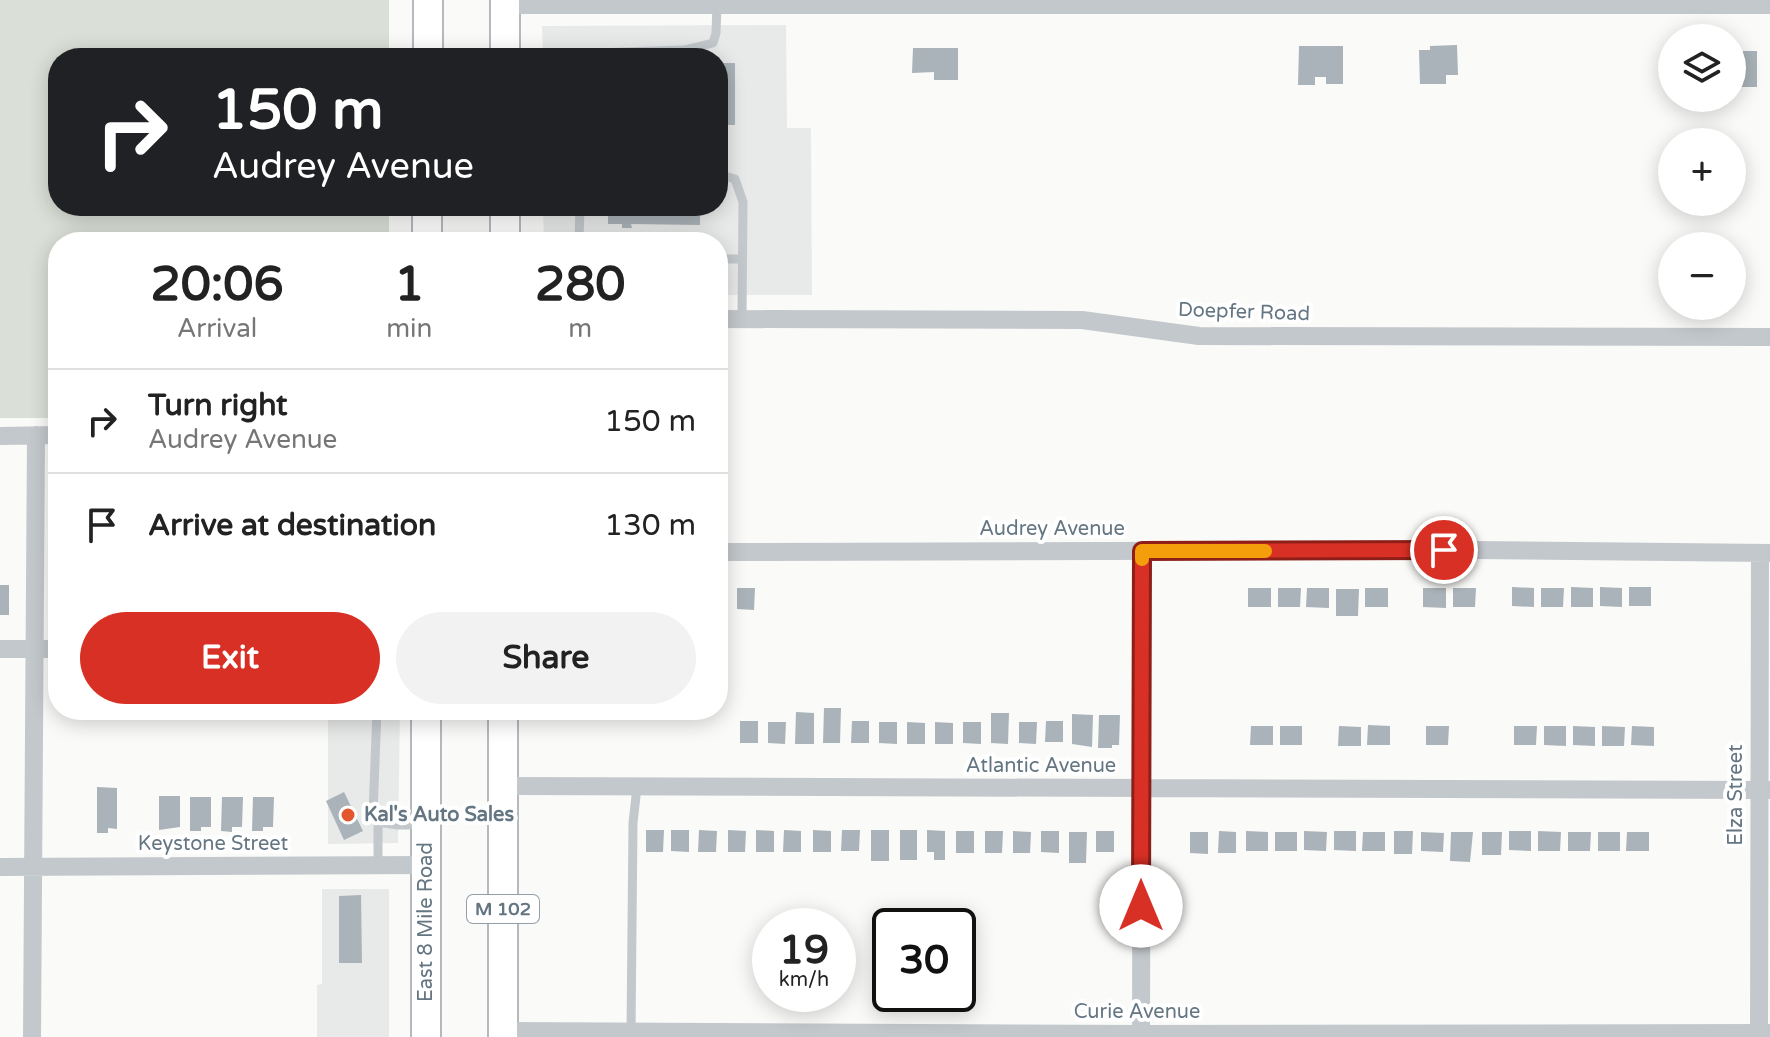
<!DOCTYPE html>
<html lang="en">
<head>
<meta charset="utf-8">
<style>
	body { margin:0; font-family:"Varela Round",sans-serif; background:#f2f2f2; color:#222; height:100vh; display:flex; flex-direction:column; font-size:30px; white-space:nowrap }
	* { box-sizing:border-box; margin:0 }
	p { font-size:26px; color:#767676 }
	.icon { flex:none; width:44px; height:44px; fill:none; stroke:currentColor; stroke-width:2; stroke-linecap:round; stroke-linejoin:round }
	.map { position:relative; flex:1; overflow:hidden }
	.details { position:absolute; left:48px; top:232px; width:680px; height:488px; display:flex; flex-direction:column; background:#fff; border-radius:32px; box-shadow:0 4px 20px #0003 }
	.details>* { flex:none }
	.top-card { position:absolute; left:48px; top:48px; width:680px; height:168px; border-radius:32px; box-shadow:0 4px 20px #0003; background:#202124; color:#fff; overflow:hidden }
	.controls { position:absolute; left:1658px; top:24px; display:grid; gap:16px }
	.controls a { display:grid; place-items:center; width:88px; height:88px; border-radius:50%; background:#fff; box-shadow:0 4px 20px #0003; font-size:40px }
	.speed { position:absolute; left:752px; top:908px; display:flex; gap:16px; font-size:40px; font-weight:700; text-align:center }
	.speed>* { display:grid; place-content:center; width:104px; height:104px; border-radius:50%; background:#fff; box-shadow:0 4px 20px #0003; line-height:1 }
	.speed small { font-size:20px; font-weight:400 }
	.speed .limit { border:4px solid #111; border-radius:12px; background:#fff; color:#111 }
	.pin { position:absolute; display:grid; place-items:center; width:68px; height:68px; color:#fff; margin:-34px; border:4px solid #fff; border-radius:50%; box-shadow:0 2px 8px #0007 }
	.me { position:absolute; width:88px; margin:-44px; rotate:0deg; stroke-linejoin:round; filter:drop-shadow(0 0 6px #0008) }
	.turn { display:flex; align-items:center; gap:28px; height:168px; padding:0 32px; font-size:36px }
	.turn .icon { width:104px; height:104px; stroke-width:2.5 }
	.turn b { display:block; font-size:56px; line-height:68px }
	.eta { display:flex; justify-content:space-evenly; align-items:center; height:136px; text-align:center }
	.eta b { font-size:48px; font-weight:800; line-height:56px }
	.primary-button { display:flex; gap:16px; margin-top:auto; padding:16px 32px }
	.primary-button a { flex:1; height:92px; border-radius:48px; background:#d93025; color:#fff; font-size:32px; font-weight:800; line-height:92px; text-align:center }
	.primary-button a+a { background:#f2f2f2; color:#222 }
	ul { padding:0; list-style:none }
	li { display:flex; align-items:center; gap:24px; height:104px; padding:0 32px; border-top:2px solid #e0e0e0 }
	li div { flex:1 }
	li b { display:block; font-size:30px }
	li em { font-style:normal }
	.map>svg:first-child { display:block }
</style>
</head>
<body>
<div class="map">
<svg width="1770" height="1037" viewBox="0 0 1770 1037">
	<rect width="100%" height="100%" fill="#fafaf8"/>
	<path fill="#e8e9e9" d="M786,25L787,128H811L812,295H718V242H544L543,206H718V58H543L542,26Z
		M328,710H400L398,843L328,844Z
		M322,889H389V1037H317V985L322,984Z"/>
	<path fill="#dadfd7" d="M0,0H389V58H58V206H389V242H58V418H0Z"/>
	<path fill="#aab3b9" d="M1457,45L1458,75H1446V84H1420L1419,50H1430V46Z
		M1299,46H1343V84H1326V77H1315V85H1298Z
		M913,48H958V80H934V72L912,73Z
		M1732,51H1757V87H1741V79H1732Z
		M718,63H735V125H718Z
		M608,206H700V225L631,224L632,228H622V224H608Z
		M0,585H9V615H0Z
		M1512,587L1534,588V607L1512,606Z
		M1571,587L1593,588V607H1571Z
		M1600,587L1622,588V607L1600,606Z
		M1629,587H1651V606H1629Z
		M737,588H755L754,610L737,609Z
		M1248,588H1271V607H1248Z
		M1278,588H1301L1300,607H1278Z
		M1307,588H1329V608L1306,607Z
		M1365,588H1388V607H1365Z
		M1423,588H1446V608L1423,607Z
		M1453,588H1476L1475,607H1453Z
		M1541,588H1564L1563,607H1541Z
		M1336,589H1359L1358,616H1336Z
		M824,708H841L840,743H823Z
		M796,712L814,713V744H795Z
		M991,713H1009L1008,744L991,743Z
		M1072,714L1093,715L1092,747L1072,744Z
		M1099,715H1120L1119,745H1112V748H1098Z
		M740,721H758V743H740Z
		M852,721H869V743H851Z
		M1046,721H1063V742H1045Z
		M768,722H786L785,744L768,743Z
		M879,722H897V744L879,743Z
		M907,722L925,723V744H907Z
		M935,722L953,723V744H935Z
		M963,722H981V744L963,743Z
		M1019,722H1037L1036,744L1019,743Z
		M1368,725L1390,726V745H1367Z
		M1251,726H1273V745H1250Z
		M1280,726H1302V745H1280Z
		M1339,726L1361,727V746H1338Z
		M1426,726H1449L1448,745H1426Z
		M1514,726H1537L1536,745H1514Z
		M1544,726H1566V746L1544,745Z
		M1573,726L1595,727V746L1573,745Z
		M1602,726L1625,727L1624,746H1602Z
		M1632,726L1654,727V746L1631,745Z
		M97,787L117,788V829L108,828V833H97Z
		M344,792L363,831L344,840L326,801Z
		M159,796H180V827L159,830Z
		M190,797H211V827H201V831H190Z
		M222,797H243L242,827H232V832L221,831Z
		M253,797H274L273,827H263V831H252Z
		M646,830H664L663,852H646Z
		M671,830H689V852L671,851Z
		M699,830L717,831L716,852H698Z
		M728,830L746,831L745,852H728Z
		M756,830L774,831V852H756Z
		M784,830L801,831V852H783Z
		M813,830L831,831V852H813Z
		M842,830H860L859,851H841Z
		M871,830H889V861H871Z
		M900,830H917V860H900Z
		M927,830L945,831V860H934V852H927Z
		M956,831H974V853H956Z
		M985,831H1003L1002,853H985Z
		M1013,831L1031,832L1030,853H1013Z
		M1041,831H1059V853L1041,852Z
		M1096,831H1114V852H1096Z
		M1219,831L1236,832V853H1218Z
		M1246,831L1268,832V851H1246Z
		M1304,831L1327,832L1326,851L1304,850Z
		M1334,831H1356V851L1334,850Z
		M1394,831H1413L1412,854H1394Z
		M1509,831H1531V851L1509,850Z
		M1538,831L1561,832L1560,851H1538Z
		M1069,832H1087L1086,863H1069Z
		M1190,832H1208V854L1190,853Z
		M1275,832H1297V851H1275Z
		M1363,832H1385V851H1362Z
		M1421,832L1444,833L1443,852L1421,851Z
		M1451,832H1473L1470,862L1450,861Z
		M1482,832H1502L1501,855H1482Z
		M1568,832H1591L1590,851H1568Z
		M1598,832H1620V851H1598Z
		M1627,832H1649V851H1626Z
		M361,895L362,963H339V896Z"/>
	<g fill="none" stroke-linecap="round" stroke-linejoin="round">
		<g stroke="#b4b9bd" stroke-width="32">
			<path id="trunk" d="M505,0V58
				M428,58V0
				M427,242V206
				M505,242V206
				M503,710V1037
				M426,1037V710"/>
		</g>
		<path stroke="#c3c8cc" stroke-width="9" d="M508,56L684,50L713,43L716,33L717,5
			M718,174L735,179L743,202L742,319
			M579,242L580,206
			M718,259H742
			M377,710L373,814L378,822L398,825H421
			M378,822V866
			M631,1032L633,823L637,787"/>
		<path stroke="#c3c8cc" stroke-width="18" d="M505,5H1770
			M718,319L1082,320L1199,336L1770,337
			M0,436L58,435
			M718,552L1475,550L1770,553
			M0,649H58
			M503,786L1770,790
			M0,867L426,865
			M503,1031L1141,1034L1770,1033
			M32,1037L36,435
			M1141,1037L1142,551
			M1759,1037L1760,553"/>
		<use href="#trunk" stroke="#fff" stroke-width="28"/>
	</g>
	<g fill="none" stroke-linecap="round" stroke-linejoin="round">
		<g stroke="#8d1f18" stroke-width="20">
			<path id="route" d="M1141,906L1142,551L1444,550"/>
		</g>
		<use href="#route" stroke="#d93025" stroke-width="14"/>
		<path stroke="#f59e0b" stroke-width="14" d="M1142,559V551H1265"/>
	</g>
	<circle fill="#e4572e" stroke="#fff" stroke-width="3" cx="348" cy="815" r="8"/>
	<g text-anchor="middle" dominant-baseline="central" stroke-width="8" stroke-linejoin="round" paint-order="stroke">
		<rect fill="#fff" stroke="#939fa8" stroke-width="2" x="467" y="895" width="72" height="28" rx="6"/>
		<g font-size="18" font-weight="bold" fill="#657683">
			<text x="503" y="909">M 102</text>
		</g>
		<g font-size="20" fill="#657683" stroke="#fff">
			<text transform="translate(1244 312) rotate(2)">Doepfer Road</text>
			<text x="1052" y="529">Audrey Avenue</text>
			<text x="1041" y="766">Atlantic Avenue</text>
			<text transform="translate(1736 795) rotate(-90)">Elza Street</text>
			<text x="213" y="844">Keystone Street</text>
			<text transform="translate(426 922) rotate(-90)">East 8 Mile Road</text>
			<text x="1137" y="1012">Curie Avenue</text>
		</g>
		<g font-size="20" font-weight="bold" fill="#657683" stroke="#fff" text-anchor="start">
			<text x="364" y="815">Kal's Auto Sales</text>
		</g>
	</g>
</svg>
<div class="controls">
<a><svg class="icon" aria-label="layers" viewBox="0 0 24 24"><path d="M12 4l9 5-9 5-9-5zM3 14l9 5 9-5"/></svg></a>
<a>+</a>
<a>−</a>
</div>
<div class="speed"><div>19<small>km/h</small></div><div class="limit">30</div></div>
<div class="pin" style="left:1444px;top:550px;background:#d93025"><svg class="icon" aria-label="arrive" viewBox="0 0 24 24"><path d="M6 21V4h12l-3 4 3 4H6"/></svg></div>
<svg class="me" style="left:1141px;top:906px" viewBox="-20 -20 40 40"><circle r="19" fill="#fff"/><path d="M0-13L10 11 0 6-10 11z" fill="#d93025"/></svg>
<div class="top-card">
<div class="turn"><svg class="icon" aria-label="right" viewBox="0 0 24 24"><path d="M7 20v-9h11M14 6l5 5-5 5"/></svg><div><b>150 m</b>Audrey Avenue</div></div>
</div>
<section class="details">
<div class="eta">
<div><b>20:06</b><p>Arrival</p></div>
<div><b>1</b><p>min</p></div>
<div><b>280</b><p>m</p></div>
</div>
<ul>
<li><svg class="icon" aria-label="right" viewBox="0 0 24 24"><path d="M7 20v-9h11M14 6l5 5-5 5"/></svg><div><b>Turn right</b><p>Audrey Avenue</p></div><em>150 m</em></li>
<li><svg class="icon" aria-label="arrive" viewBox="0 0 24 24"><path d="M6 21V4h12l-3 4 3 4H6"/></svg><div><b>Arrive at destination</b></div><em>130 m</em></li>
</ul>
<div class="primary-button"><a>Exit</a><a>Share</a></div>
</section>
</div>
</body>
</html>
